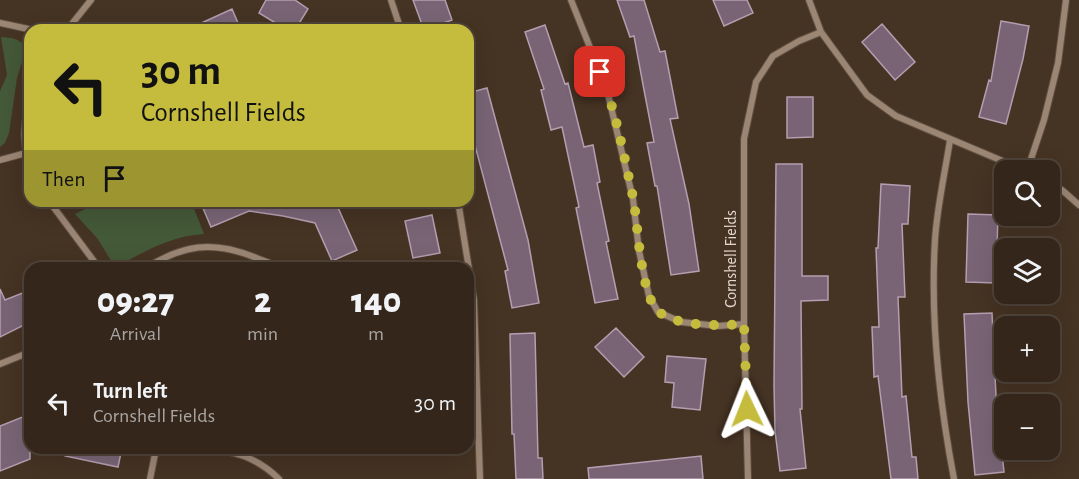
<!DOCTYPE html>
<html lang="en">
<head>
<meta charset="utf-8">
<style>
	body { margin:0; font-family:"Alegreya Sans",sans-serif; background:#3f3227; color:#f1f3f6; height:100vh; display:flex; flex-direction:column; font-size:22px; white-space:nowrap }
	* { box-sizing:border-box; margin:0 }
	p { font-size:20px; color:#a9a5a2 }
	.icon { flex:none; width:33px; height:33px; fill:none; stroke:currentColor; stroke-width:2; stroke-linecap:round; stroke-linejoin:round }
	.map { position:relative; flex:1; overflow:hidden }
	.sheet { position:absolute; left:24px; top:262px; width:450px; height:192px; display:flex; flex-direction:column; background:#34261a; border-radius:18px; box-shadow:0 6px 24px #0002,0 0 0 2px #4e4339 }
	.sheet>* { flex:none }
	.guide { position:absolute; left:24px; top:24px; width:450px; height:183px; border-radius:18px; box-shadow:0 6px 24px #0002,0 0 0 2px #4e4339; background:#c5bc3d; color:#111; overflow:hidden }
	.buttons { position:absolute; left:994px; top:160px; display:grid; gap:12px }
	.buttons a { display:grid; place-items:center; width:66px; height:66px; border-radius:12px; background:#34261a; box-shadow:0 6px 24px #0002,0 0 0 2px #4e4339; font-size:30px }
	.pin { position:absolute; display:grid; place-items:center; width:51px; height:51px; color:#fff; margin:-26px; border-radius:12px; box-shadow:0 3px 9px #0006 }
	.me { position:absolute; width:66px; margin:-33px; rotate:358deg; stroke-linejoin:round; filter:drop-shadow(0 0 4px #0008) }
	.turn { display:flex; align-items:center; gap:21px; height:126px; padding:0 18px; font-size:27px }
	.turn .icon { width:78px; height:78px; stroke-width:2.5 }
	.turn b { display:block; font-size:42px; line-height:51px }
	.then { display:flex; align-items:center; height:57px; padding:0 18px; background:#0003; gap:12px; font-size:22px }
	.eta { display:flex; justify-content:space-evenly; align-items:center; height:102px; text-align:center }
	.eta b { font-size:36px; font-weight:800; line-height:42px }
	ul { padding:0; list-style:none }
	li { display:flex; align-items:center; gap:18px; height:78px; padding:0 18px }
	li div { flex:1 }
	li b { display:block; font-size:22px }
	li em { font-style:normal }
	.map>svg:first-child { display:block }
</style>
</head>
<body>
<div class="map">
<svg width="1079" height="479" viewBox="0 0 1079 479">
	<rect width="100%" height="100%" fill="#453323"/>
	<path fill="#445938" d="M1,37C12,38 21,38 26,49L17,78L9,133L5,143L0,147V91L7,75Z
		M102,201H191L204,234C171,236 148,250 119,265L112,262L97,238L75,214Z"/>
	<path fill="#786475" stroke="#b49eb0" stroke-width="1.5" d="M266,0H295L308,9L295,30H287L259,13Z
		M413,0H445L452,20L424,30Z
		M617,0H644L660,52L665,51L678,118L670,119L689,204L699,271L671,275L657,186H655L647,143L654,142L644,90L634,36L630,37Z
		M713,0H747L753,13L724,26Z
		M232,9L241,30H186Z
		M1001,21L1029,26L1023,59L1006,124L979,117L989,80L991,81Z
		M882,24L915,62L895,80L862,42Z
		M545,25L565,84L568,83L584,147L593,145L600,182L597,183L609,241L606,242L618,299L595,303L576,208L579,207L562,127L551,130L541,90L544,89L525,32Z
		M487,88L528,240L539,303L512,308L505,271L508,270L468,119V93Z
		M787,97H813V137L787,138Z
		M776,164H802V276H828V300L801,301L802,409H800L806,468L780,471L775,431L774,385Z
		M881,184L910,186L908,224H902L905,297H898L902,397L906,396L912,457H916L918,479H891L878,376L874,377L872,327H879L876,248H878Z
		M200,201H335L357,250L332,261L315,223L283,216L249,211L211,227Z
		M968,214L998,215L996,283L966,282Z
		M432,215L440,253L413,258L405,221Z
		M0,289L5,300L30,290V322L0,337Z
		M992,313L996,396L1004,472L975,475L968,402L964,314Z
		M616,328L644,357L624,377L595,347Z
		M535,333L538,458H542L543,479H516L514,434H512L510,334Z
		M667,356L706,359L700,410L672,407L674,383L665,382Z
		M30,414V459L0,471V426Z
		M66,448H122L118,467L65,456Z
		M701,456L703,479H589L588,468Z"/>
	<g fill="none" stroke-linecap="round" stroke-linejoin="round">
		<g stroke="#5e4f41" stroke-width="8">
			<path id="street" d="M391,0L401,30
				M571,0L607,90L633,199L639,251L649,296L658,312L681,322L718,326L744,324V139L756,82L773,56L799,41L821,32
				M809,0L821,32L867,95L896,116L1026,171
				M0,23L33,30
				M67,30L91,0
				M30,98C25,119 21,142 30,162
				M950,140C945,173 937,207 935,240C930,321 939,400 954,479
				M0,160L26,153
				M1027,171L1044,120L1058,63L1066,0
				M1050,184L1062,190L1079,205
				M49,201L99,268
				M458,201L474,300L480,479
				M146,268C183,245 212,240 254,257C263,261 272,263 280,268
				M744,324L748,479
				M0,364L30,352
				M156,451C203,449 243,443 279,479
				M150,479L156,449"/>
		</g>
		<use href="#street" stroke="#9b8573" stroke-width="6"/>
	</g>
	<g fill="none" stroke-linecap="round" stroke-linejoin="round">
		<path stroke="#c5bc3d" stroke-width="10" stroke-dasharray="0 18" d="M600,72C616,111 624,156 633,197C638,221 640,297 659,312C677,327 722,326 744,324L747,409"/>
	</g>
	<g text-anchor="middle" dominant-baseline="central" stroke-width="6" stroke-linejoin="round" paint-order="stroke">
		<g font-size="16" fill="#e2d7cd" stroke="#453323">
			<text transform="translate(731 259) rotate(-90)">Cornshell Fields</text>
		</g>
	</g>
</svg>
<div class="buttons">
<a><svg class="icon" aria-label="search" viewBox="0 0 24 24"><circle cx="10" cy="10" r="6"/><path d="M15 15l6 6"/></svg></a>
<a><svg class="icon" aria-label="layers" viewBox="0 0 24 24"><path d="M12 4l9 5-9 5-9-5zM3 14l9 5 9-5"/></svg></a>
<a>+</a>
<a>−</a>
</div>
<div class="pin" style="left:600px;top:72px;background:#d93025"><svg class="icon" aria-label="arrive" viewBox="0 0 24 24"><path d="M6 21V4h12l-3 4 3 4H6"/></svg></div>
<svg class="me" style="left:747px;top:409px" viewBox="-20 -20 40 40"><path d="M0-17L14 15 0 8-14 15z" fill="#c5bc3d" stroke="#fff" stroke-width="4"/></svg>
<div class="guide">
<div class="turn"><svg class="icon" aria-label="left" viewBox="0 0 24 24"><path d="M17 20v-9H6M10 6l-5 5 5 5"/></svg><div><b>30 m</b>Cornshell Fields</div></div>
<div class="then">Then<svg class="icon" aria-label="arrive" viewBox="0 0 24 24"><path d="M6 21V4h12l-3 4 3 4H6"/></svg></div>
</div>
<section class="sheet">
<div class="eta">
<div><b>09:27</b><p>Arrival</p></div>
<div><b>2</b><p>min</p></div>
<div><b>140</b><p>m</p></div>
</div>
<ul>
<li><svg class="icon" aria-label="left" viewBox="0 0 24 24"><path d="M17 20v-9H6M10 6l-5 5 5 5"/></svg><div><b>Turn left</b><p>Cornshell Fields</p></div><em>30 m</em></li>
</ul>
</section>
</div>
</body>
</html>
